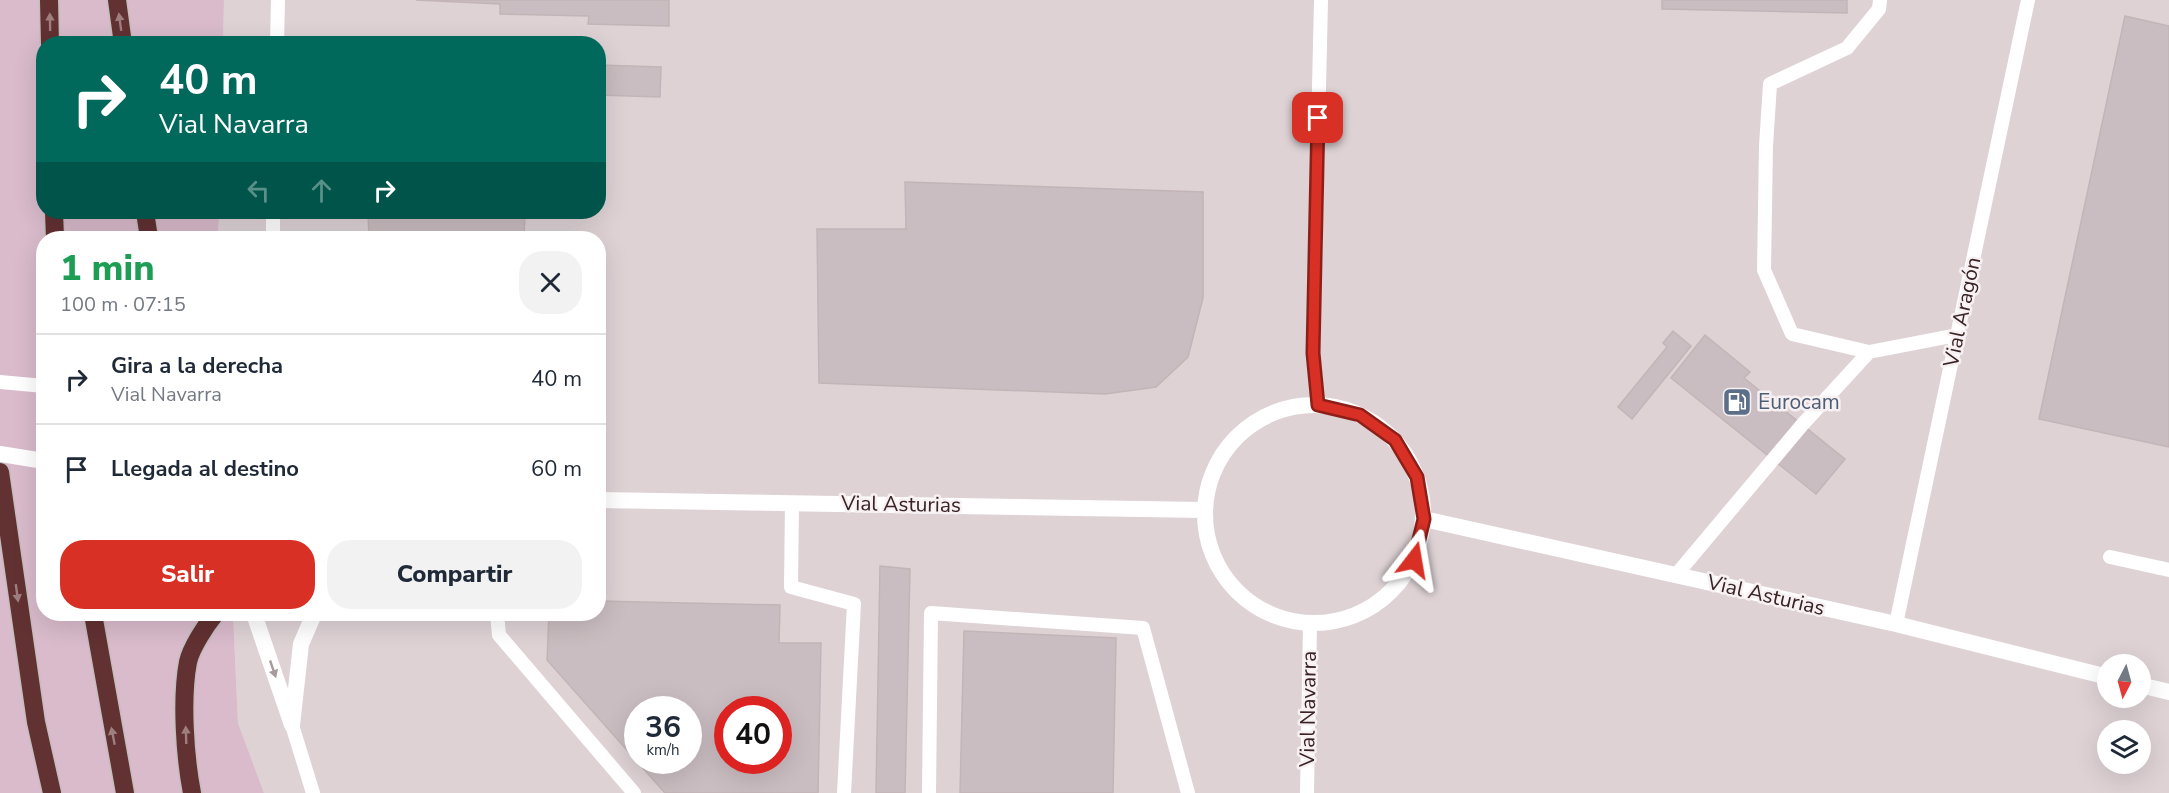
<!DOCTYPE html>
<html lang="es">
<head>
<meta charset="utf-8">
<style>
	body { margin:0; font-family:"Nunito Sans",sans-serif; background:#f2f2f3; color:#1f2937; height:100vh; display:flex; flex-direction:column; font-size:22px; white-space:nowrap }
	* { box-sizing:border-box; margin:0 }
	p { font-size:20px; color:#747a83 }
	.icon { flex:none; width:33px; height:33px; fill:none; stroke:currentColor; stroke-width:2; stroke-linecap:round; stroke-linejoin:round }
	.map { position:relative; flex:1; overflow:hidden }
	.sheet { position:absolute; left:36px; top:231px; width:570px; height:390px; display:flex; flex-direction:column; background:#fff; border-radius:24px; box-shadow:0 6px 24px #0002 }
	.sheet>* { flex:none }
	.top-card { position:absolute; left:36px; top:36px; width:570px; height:183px; border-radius:24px; box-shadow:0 6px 24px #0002; background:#00695c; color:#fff; overflow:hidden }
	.needle { width:39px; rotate:186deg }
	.tools { position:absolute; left:2097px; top:654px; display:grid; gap:12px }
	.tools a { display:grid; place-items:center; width:54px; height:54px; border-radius:50%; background:#fff; box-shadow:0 6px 24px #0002; font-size:30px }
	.speed { position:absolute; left:624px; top:696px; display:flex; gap:12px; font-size:30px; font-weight:700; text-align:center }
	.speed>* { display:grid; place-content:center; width:78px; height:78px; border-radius:50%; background:#fff; box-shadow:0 6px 24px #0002; line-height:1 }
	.speed small { font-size:15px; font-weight:400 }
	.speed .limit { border:9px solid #d22; background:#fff; color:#111 }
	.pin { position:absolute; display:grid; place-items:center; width:51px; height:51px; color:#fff; margin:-26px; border-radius:12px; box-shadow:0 3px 9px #0006 }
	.me { position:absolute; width:66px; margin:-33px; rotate:14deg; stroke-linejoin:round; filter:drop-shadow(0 0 4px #0008) }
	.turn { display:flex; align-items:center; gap:21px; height:126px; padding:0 24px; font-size:27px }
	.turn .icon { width:78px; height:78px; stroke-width:2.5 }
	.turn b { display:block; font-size:42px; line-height:51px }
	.lanes { display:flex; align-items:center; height:57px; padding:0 24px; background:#0003; justify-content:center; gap:30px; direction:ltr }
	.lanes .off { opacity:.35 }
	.round { display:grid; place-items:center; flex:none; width:63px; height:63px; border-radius:24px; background:#f2f2f3 }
	.headline { display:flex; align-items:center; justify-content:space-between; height:102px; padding:0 24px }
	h1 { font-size:36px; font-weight:800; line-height:45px; color:#1e9e55 }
	.button { display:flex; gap:12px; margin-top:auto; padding:12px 24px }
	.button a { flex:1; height:69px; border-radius:24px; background:#d93025; color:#fff; font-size:24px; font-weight:800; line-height:69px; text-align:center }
	.button a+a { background:#f2f2f3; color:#1f2937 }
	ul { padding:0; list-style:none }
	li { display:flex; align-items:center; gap:18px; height:90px; padding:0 24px; border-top:2px solid #e0e1e3 }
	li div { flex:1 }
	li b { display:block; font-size:22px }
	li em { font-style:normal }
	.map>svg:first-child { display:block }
</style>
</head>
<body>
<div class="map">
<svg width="2169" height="793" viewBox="0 0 2169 793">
	<rect width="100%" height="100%" fill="#eae1e3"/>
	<path fill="#ded2d5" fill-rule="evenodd" d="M224,0H2169V793H264L238,723L233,614H598V238H218L219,212H598V44L223,43ZM2108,664H2140V698H2108ZM638,710H688V760H638ZM728,710H778V760H728ZM2108,730H2140V764H2108Z"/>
	<path fill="#d9bbcb" d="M0,0H224L223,43L44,44V212H219L218,238H44V614H233L238,723L264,793H0Z"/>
	<path fill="#cabdc1" stroke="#c3b4b7" stroke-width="1.5" fill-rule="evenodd" d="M416,0H669V26L588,24L589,16L500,14V4Z
		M1662,0H1847V13L1662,9Z
		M2125,16L2169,26V447L2039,419Z
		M598,65L661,67L660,97L598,95Z
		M905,182L1203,192V298L1188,357L1156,387L1105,394L819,383L817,229H906Z
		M368,212H525L524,238H369Z
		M1673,331L1691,346L1632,419L1618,407L1667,347L1663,343Z
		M1705,335L1750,372L1744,378L1845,459L1816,494L1671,378Z
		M880,566L910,569L905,793H876Z
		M598,601L780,605L779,643H821L818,793H665L547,660L549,614H598ZM638,710H688V760H638ZM728,710H778V760H728Z
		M964,631L1116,638L1113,793H960Z"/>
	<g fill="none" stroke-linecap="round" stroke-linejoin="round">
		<g stroke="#c4bdbd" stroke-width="21">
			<path id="motorway" d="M49,0L50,44
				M117,0L123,44
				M54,212L55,238
				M145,212L149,238
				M0,472L36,722L52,793
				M93,614L125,793
				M192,793C185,757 181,699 188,662C191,648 206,625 215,614"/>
		</g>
		<path stroke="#fff" stroke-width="14" d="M277,44L278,0
			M273,238V212
			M1869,352L1792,334L1764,270L1766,146L1770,84L1847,48L1879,9L1880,0
			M0,382L44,386
			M1318,405L1313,353L1321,0
			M792,503L791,587L854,604L844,793
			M2110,557L2169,570
			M1676,575L1802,425L1869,352L1957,335
			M497,614L499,635L634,793
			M1896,624L2028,0
			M292,725L313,793
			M929,793L931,613L1143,628L1188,793
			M1307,793L1310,624"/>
		<path stroke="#fff" stroke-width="16" d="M254,614L292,725L301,644L314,614"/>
		<path stroke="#fff" stroke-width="16" d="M1205 514a109 109 0 1 1 218 0a109 109 0 1 1-218 0Z
			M0,454L44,461
			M598,500L1204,510
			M1424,519L1896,624L2108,677
			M2140,685L2169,692"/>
		<use href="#motorway" stroke="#623132" stroke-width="18"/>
	</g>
	<defs><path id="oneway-solid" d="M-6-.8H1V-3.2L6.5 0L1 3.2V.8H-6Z" transform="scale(1.5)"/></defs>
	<g fill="#9e7e7f">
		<use href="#oneway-solid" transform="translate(50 22) rotate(-91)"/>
		<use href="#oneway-solid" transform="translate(120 22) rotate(-98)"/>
		<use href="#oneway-solid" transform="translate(17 593) rotate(82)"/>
		<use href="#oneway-solid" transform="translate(186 735) rotate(-92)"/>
		<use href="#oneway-solid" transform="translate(113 736) rotate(-101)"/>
	</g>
	<use fill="#a69c9c" href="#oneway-solid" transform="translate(273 669) rotate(71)"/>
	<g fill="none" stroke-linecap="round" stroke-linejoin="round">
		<g stroke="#8d1f18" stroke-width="15">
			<path id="route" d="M1318,118L1313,353L1318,405L1360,415L1395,440L1417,477L1424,519L1414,560"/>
		</g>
		<use href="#route" stroke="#d93025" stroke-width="10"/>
	</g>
	<defs>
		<g id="fuel-square" transform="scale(1.5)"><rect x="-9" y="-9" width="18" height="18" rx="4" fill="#5c6f8a" stroke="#f7f1f3"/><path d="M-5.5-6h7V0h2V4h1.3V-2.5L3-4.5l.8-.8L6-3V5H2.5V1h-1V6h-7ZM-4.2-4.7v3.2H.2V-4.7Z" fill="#fff"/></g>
	</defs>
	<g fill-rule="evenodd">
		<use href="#fuel-square" x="1737" y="402"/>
	</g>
	<g text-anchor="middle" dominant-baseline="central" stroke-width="5" stroke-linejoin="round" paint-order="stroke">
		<g font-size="21" fill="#392324" stroke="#f7f1f3">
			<text transform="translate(1962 312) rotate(-78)">Vial Aragón</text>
			<text transform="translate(901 504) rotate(1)">Vial Asturias</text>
			<text transform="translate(1766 595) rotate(13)">Vial Asturias</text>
			<text transform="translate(1308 709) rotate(-89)">Vial Navarra</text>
		</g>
		<g font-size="21" fill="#4e5e75" stroke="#f7f1f3" text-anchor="start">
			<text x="1758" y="402">Eurocam</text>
		</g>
	</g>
</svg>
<div class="tools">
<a><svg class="needle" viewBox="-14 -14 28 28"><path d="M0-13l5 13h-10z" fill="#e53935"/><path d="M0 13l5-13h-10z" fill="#747a83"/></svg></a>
<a><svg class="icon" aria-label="layers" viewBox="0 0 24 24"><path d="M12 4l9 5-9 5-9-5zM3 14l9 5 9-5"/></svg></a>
</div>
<div class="speed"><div>36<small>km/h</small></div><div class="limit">40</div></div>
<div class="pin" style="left:1318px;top:118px;background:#d93025"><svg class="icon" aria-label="arrive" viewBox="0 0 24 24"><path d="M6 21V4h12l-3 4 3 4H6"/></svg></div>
<svg class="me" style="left:1414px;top:560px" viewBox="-20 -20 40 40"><path d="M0-17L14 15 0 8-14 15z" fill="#d93025" stroke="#fff" stroke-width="4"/></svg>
<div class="top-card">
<div class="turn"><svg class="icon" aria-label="right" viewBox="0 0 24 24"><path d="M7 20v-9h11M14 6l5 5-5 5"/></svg><div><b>40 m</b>Vial Navarra</div></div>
<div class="lanes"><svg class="icon off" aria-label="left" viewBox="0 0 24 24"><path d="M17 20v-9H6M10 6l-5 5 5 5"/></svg><svg class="icon off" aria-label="ahead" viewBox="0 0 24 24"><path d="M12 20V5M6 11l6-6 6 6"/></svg><svg class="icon" aria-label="right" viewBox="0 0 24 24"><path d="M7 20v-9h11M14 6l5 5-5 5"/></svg></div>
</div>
<section class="sheet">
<div class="headline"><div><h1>1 min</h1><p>100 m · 07:15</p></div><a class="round"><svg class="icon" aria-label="close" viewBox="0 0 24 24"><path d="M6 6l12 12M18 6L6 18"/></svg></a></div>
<ul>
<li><svg class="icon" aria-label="right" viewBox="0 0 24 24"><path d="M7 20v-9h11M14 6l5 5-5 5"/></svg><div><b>Gira a la derecha</b><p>Vial Navarra</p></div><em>40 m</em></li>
<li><svg class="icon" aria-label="arrive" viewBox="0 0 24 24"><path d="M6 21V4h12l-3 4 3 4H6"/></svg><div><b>Llegada al destino</b></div><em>60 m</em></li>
</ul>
<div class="button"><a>Salir</a><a>Compartir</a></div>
</section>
</div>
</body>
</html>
